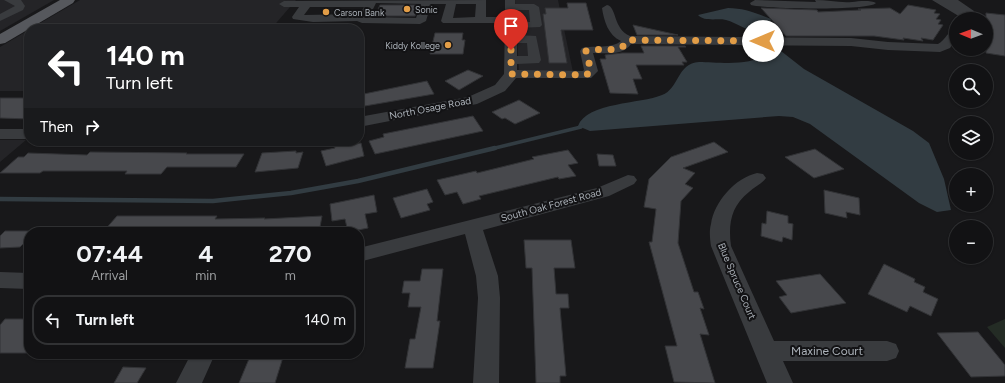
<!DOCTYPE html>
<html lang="en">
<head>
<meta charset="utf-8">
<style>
	body { margin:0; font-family:Figtree,sans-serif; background:#1b1b1d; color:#f1f3f6; height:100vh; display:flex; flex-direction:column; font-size:15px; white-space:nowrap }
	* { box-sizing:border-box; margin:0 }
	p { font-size:13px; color:#9c9ea0 }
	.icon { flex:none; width:22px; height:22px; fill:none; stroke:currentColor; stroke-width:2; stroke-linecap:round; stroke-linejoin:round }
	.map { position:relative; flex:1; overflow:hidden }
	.drawer { position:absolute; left:24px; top:227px; width:340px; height:132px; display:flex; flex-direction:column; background:#121214; border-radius:16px; box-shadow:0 1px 3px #0004,0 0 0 1px #313234 }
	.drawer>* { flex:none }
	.banner { position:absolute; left:24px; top:24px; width:340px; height:122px; border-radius:16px; box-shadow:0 1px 3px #0004,0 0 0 1px #313234; background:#202124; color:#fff; overflow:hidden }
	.needle { width:26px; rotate:271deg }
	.fabs { position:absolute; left:949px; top:12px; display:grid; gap:8px }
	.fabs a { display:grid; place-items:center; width:44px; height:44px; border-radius:50%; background:#121214; box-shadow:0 1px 3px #0004,0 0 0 1px #313234; font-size:20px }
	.pin { position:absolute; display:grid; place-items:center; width:34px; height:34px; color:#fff; margin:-41px -17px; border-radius:50% 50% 50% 0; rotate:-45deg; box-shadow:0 0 4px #0007 }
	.pin .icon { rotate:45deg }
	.me { position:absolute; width:44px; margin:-22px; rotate:270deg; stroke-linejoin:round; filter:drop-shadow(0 0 3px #0008) }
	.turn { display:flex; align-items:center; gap:14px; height:84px; padding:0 16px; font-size:18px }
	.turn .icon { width:52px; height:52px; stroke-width:2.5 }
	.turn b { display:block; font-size:28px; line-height:34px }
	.then { display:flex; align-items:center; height:38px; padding:0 16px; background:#0003; gap:8px; font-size:15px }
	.eta { display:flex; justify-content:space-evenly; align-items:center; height:68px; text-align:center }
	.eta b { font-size:24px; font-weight:700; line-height:28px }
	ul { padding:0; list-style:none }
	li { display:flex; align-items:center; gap:12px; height:50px; margin:0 8px 6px; padding:0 8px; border:2px solid #313234; border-radius:16px }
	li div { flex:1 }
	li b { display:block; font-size:15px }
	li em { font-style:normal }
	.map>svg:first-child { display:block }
</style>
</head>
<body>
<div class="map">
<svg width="1005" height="383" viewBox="0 0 1005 383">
	<rect width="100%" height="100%" fill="#18181a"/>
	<path fill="#242427" d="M0,0H54L0,31Z
		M80,0H296L271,29H30Z
		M515,0H558L573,72H519Z
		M29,30V91H0V47Z
		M0,140H26L0,162Z"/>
	<path fill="#242c25" d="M1005,319V348L987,327Z"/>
	<path fill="#323c42" d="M728,8C743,8 756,13 771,19L770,22L759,27V31C746,32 738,23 726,20C717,18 704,22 698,15Z
		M774,49L781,51L804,69L913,131L929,143L944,179L951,210L937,212L919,203L810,124L793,117L779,116L590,131L578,126C587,102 641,104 662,95C679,89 677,63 699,62C717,62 751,67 764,54L765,50Z"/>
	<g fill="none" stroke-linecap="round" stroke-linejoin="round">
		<path stroke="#323c42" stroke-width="3.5" d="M491,149L581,127"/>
		<path stroke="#323c42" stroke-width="4.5" d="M0,199L213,201L291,193L358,181L495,148"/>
	</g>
	<path fill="#47484c" stroke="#323336" d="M567,3H586L593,30H561L567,63H549L543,14H546L545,8H568Z
		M380,5H418L415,16H375Z
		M908,5L936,10L934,13L940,14L936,19L941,20L938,24L943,25L933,40L921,38L923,41L903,38L904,40L874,36H786L761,8L817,10L818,12L861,10L858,9L890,8L900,14Z
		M986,13L1005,15V56L986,53Z
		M633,25L678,35H637Z
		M435,33H463L462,40H465L463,54H430Z
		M641,46H685L686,47H678L687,62H682L684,65H636L642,79H633L638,94L610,93L600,59H606L605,55L622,53H644Z
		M468,70L483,76L459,90L445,81Z
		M427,81L434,94L359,107V95Z
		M0,98H29V119L0,118Z
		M519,100L540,113L515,124L505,118L502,119L492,112Z
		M473,116L483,131L375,154L369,141L384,137L383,134Z
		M353,141L356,144L361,143L364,156L326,166L321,151L335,148L334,145Z
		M714,142L728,152L683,168L695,173L685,184L693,188L681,201L678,243L694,292H698L704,309L700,308L709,335L700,334L715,383L674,382L665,346H677L649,242H652L656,209L644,207L649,179L671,157Z
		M815,149L844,169L814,178L785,157Z
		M568,150L578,163L568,165L576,176L559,179L558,177L479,196L481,199L463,204L457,192L445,195L437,180L476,171L477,173L534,159L532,157Z
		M296,151V153L303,152L298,168L255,172L262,153Z
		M90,152L187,153L186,154H244L236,167H167L161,174H125L127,171H43L40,173H0L18,157H24L28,153L87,155Z
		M597,154L613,155L616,166H599Z
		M427,189L433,202L427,204L430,210L401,218L393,198Z
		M824,190L859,198L860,215L846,212L847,218L825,213Z
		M374,195L377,212L365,214L368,228L348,232L345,219L332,221L330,204Z
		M767,211L788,216V223L793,224L792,240L783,237L782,242L761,236L762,223L766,224Z
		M117,216H217L215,219L265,218L264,219L322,216L320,227L314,228L313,232H103Z
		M5,231H36L29,232V238L20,247L0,248V236Z
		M524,240H571L575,268H554L556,294H568L569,308H560L566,376H560V383H536L532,268H526Z
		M884,264L915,279L914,282L925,287L923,292L938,299L931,316L910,306L907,312L868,294Z
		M422,269H443L437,321H440L433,368H405L410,339H415L421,307H408L410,293H402L404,281H420Z
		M820,274L846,303L791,313L779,297L787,295L776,281Z
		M5,319H29V353H0V325Z
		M978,332L1005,365V376L971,377L937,333Z
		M251,354H284L275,383H239Z
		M123,367L146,368L137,383H114Z"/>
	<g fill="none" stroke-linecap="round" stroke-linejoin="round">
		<path fill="#393b3e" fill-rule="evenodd" d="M4,0H21L25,6L23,10L0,21V14L15,6Z
			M486,0V17H505V0H515V4H534L539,7L542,25L540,27L516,28V35L536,36L541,60L539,63L517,64V70L583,71L584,70L580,51L582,48C594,45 612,49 621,41C608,35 604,21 602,8L607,5C617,7 613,29 630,36L851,38L888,42L938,44C946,40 948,30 956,28V39L950,48L940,52L888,50L851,46L631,44C623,56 606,53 593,53L598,71L591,78H516L505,91L477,104L359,127V117L468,97L495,85L504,74L505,23H443L441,21L446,4H431L426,21L420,24L362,23L357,21L313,22L293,19L292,17L299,7H284L279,4L284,1ZM376,3L421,4L416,18L369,17ZM456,4H476L475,17L453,18ZM310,7H364L360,14L304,15ZM515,10H529L530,22H516ZM517,43H527L528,56H517Z
			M755,0L816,2L815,0C828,0 839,3 852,2C859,1 871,0 876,3C869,11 766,9 751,5L750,3Z
			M932,0H958L974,11L970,18H962Z
			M0,129H29V139H0Z
			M757,173L763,174L766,178C762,184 754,187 749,192C731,206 728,224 731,246L774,341H887L896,344L899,351L896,358L887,361H783L793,383H767L711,246C710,239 709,231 711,224C714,202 735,178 757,173Z
			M628,175L634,176L637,180L634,184L609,196L483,230L498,276L500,298L499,383H473L478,298L476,276L465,234L359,262V248L597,188Z
			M0,272L29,273V289L0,288Z
			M191,354H215L202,383H176Z"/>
		<path fill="#56585d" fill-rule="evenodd" d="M60,0H75L73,3L5,43L0,44V34Z"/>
	</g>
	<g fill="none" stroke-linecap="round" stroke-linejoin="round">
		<path stroke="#e29d47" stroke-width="7" stroke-dasharray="0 12.6" d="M511,50V74L586,75L591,71L586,51C602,46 620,56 628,40L763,41"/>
	</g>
	<g fill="#e29d47" stroke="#131315" stroke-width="1.5">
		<circle cx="407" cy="9" r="4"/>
		<circle cx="326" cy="12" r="4"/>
		<circle cx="448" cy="45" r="4"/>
	</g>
	<g text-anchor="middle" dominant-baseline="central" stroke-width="4" stroke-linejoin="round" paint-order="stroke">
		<g font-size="9" fill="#abb1b8" stroke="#131315" text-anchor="start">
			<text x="415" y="9">Sonic</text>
			<text x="334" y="12">Carson Bank</text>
			<text x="440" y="45" text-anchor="end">Kiddy Kollege</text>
		</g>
		<g font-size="10" fill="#abb1b8" stroke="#131315">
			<text transform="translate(430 108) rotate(-11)">North Osage Road</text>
			<text transform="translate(551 205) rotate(-15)">South Oak Forest Road</text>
			<text transform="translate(737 281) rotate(67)">Blue Spruce Court</text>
		</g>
		<g font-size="12" fill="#abb1b8" stroke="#131315">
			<text x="827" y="351">Maxine Court</text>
		</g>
	</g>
</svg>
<div class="fabs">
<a><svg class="needle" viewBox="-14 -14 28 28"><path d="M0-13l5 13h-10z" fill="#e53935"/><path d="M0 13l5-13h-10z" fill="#9c9ea0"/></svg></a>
<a><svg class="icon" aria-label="search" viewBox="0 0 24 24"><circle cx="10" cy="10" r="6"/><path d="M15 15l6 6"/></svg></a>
<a><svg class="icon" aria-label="layers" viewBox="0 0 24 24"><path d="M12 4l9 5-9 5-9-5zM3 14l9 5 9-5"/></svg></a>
<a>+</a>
<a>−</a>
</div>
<div class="pin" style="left:511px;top:50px;background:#d93025"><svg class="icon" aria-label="arrive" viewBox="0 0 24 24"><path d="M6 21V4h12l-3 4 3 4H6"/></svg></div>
<svg class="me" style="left:763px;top:41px" viewBox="-20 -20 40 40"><circle r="19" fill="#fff"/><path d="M0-13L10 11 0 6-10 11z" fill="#e29d47"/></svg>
<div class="banner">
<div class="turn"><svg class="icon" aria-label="left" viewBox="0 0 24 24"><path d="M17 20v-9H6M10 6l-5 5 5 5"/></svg><div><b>140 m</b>Turn left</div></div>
<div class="then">Then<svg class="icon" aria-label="right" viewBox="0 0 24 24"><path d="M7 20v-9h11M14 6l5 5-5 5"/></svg></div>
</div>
<section class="drawer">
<div class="eta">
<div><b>07:44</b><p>Arrival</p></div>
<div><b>4</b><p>min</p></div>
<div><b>270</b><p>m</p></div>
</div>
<ul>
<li><svg class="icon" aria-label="left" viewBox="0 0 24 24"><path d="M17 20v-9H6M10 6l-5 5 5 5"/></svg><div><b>Turn left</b></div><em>140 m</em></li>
</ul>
</section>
</div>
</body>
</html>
